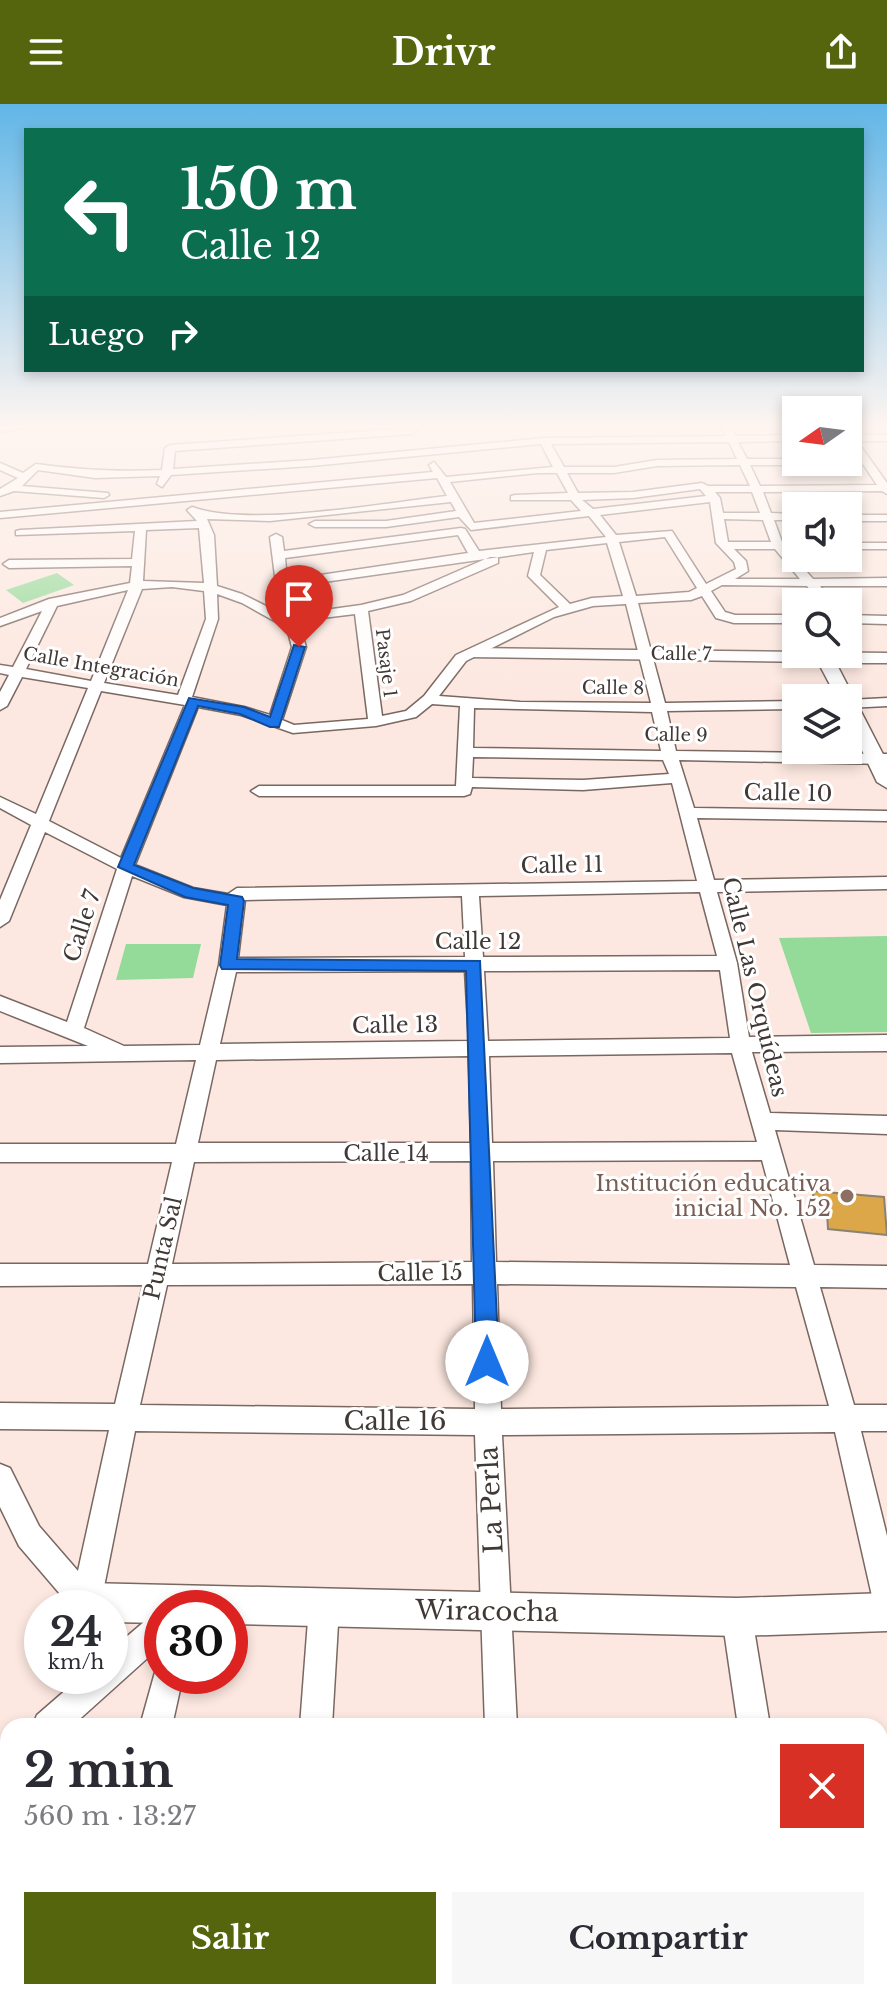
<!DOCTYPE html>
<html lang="es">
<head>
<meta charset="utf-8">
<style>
	body { margin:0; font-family:"Libre Baskerville",serif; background:#f7f7f7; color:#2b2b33; height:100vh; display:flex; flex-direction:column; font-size:30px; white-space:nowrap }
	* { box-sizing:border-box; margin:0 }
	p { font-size:26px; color:#7c7c81 }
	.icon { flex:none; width:44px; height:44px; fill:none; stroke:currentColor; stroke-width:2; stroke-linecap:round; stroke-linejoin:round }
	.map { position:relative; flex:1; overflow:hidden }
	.details { position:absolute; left:0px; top:1614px; width:888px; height:282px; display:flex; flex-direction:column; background:#fff; border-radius:24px 24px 0 0; box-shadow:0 4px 12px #0003 }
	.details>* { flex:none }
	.banner { position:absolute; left:24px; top:24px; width:840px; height:244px; border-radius:0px; box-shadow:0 4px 12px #0003; background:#0b6e4f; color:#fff; overflow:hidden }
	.needle { width:52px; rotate:256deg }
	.fabs { position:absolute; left:782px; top:292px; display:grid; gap:16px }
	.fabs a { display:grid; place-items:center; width:80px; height:80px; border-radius:0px; background:#fff; box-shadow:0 4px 12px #0003; font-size:40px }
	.speed { position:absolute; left:24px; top:1486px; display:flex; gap:16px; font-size:40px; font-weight:700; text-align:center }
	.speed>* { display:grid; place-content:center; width:104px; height:104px; border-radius:50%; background:#fff; box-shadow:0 4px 12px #0003; line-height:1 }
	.speed small { font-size:20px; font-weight:400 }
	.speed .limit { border:12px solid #d22; background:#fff; color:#111 }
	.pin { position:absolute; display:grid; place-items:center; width:68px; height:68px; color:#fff; margin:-82px -34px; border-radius:50% 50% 50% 0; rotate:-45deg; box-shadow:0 0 8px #0007 }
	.pin .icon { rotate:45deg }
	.me { position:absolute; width:88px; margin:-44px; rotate:0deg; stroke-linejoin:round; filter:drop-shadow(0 0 6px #0008) }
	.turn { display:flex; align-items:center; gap:28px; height:168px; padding:0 24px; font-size:36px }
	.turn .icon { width:104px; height:104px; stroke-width:2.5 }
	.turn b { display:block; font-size:56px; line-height:68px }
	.then { display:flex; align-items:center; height:76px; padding:0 24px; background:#0003; gap:16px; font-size:30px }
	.round { display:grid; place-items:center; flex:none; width:84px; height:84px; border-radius:0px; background:#f7f7f7 }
	.summary { display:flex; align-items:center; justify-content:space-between; height:136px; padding:0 24px }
	h1 { font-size:48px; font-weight:800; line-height:60px }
	.button { display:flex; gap:16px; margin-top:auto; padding:16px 24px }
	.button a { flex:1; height:92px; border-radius:0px; background:#55650d; color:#fff; font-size:32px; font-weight:800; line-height:92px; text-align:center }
	.button a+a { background:#f7f7f7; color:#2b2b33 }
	header { display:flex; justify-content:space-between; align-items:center; height:104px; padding:0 24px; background:#55650d; color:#fff; font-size:36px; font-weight:800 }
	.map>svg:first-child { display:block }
</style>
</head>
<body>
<header><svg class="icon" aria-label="menu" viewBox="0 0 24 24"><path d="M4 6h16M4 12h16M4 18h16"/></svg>Drivr<svg class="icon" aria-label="share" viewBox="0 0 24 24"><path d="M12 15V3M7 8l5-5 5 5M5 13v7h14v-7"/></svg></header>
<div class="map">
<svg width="887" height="1895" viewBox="0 0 887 1895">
	<rect width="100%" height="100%" fill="#fce8e0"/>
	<path fill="#94da98" d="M57,469L74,481L23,499L6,486Z
		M887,832V928L811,929L779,834Z
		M126,840H201L193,874L116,876Z"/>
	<path fill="#dba749" stroke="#8b8273" stroke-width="2" d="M813,1087L884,1093L887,1131L828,1125L827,1109L814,1105Z"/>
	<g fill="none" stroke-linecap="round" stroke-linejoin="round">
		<g stroke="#796761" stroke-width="3">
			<path id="minor" d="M15,320H44L0,328V322Z
				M720,320H730L736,332L796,331V337L738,338L747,355H796V358H801L796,361H750L760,382L877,381L848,338V328L853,331H887V337H857L887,379V390L882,387L763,388L771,409L796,410V416H774L782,438L792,440V444L787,445L813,475L887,474V482H820L833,498H820L807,482L722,481L711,487L725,508L735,511H796V519H734L716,514L702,492L691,496L638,499L665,599L796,597V605L667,607L676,647L887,650V660L679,656L694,704L887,707V717L697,714L714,776L887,773V785L717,788L737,859L749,933L887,931V947L752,948L770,1009L887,1012V1030L775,1026L814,1161L887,1162V1184L820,1183L854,1301H887V1327H861L887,1432V1507L877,1502L872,1492L835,1328L502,1331L517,1622H485L475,1331L135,1327L101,1498L98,1504H72L19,1442L0,1403V1360L10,1364L39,1422L78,1467L109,1326L0,1325V1299L115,1300L143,1181L0,1182V1160H148L172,1058H0V1040H176L196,956L0,959V943L88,942L0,907V892L67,918L117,765L45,728L9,817L0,823V796L31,721L0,704V693L36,710L88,584L22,573L7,602L0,606V588L9,571L0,569V561L13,563L42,507L0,522V514L49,495L130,479L132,462L9,464L3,460L9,456L132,455L135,427L16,431V427L20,426L197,417L187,406L192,403C249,424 383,399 447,392L437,374L0,414V408L433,368L429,361L434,358L446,373L553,363L541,340L311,362L171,371L162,383L157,380L160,372L95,374L38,366L22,382L108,389L109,391L104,394L14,387L0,392V385L18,374L0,366V359L23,369L36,360C79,366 119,368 162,366L165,344L170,341L412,324L417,327L412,330L175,347L173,365L311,356L544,334L726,332ZM729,338L737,355L657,356L614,363H564L551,340ZM740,361L750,382H708L702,379L633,388L578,389L567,369H614L657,362ZM538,369H557L568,389L515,391L511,392V396H571L581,407L474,419L450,378ZM700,385L706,392L593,405L582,396L633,394ZM715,388H752L760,409H723L720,394ZM451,398L456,407L386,417H315L309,420L315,423H386L459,413L471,426L589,412L606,433L479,447L465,425L461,424L284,447L282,433L276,430L270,433L276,480L284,511L242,490L217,482L214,431L207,415L270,417ZM710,398L716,439L734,458L736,465L706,480L672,427L616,431L600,411ZM724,415L763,416L771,438H728ZM199,424L204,479L143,477L146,426ZM458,431L468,449L287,476L285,454ZM665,433L697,484L689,488L636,492L619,438ZM607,439L623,492L592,494L570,500L540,471L546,446ZM734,445H775L800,475H735L748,467L746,457ZM534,448L528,472L559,503L456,551L424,592L406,607L382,612L368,507L411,497L498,459V453H490L403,491L361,501L296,510L289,483ZM172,483L204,487L206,515L178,591L104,579L142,485ZM128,486L91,577L26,565L57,502ZM217,490L242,499L287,524L292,543L270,611L244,603L192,593L218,515ZM626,500L651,599L520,598L439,592L466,557L554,513L593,502ZM355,510L368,615L294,621L282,616L306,543L298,517ZM101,587L185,601L121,754L49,717ZM432,600L460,602L456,682H259L251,687L259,692H464L470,690L472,683L583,686L672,679L697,777L237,784L228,790L193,784L135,761L198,603L241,611L293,629L376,622L416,613ZM474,604L652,608L661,647L473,644ZM473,653L663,656L669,670L583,676L472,674ZM132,772L184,793L227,801L219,861L200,941L124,942L84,924ZM700,788L717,852L483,853L479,792ZM462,792L465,853L238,854L245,796ZM720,866L730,934L488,937L484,867ZM465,867L469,937L220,940L236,868ZM732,949L757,1038L492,1039L489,952ZM469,952L471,1039H198L216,956ZM762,1056L790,1161L496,1158L493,1057ZM471,1057L472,1158L172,1160L194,1058ZM473,1180L475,1305L140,1301L167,1181ZM497,1180L796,1183L829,1302L501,1305Z
				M848,411H887V417H848Z
				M848,439H887V445H848Z
				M848,511L887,512V520L848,519Z
				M887,594V602L848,604V596Z
				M324,1488L334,1493L339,1503L332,1622H300L309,1503L314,1493Z
				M737,1498L747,1503L752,1513L770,1622H738L722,1513L727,1503Z
				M162,1506V1541L72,1622H32L37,1611L82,1572H110V1547L152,1511Z
				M162,1559V1572H183L172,1622H140L157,1561Z
				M8,1642V1678L0,1681V1645Z
				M24,1888H64L61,1895H21Z
				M101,1888H137L138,1895H102Z
				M279,1888H315L314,1895H278Z
				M495,1888H531V1895H495Z
				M780,1888H816L818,1895H782Z"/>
		</g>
		<g stroke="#796761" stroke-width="3">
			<path id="tertiary" d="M474,544L887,549V559H836L887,658V684L877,678L848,617V594H837L818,558L468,553L465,549Z
				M86,1479L737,1494L887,1489V1527L737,1532L230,1520V1504H162V1519L110,1518V1504H70L67,1498L73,1485Z"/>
		</g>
		<use href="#minor" fill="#fff" fill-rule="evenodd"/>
		<use href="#tertiary" fill="#fff" fill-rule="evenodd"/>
	</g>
	<linearGradient id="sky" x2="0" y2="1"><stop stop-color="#61b6e7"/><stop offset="0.55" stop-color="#fef5f1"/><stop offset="1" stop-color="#fef5f1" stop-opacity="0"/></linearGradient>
	<rect width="887" height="586" fill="url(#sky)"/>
	<path fill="#1a73e8" stroke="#114b97" stroke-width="2" d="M294,541L305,543L279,623H270L240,610L198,602L134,761L193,784L242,793L244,797L237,855L480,857L499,1258L495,1266L487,1269L479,1266L476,1258L466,867L222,865L220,861L228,801L185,793L118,763L189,594L244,603L270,613Z"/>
	<circle fill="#8d6e63" stroke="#fff" stroke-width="3" cx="847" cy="1092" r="8"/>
	<g text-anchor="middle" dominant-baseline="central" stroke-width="6" stroke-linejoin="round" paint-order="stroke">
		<g font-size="18" fill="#413936" stroke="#fff">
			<text transform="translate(681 550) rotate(1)">Calle 7</text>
			<text transform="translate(386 559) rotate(83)">Pasaje 1</text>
			<text transform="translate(101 563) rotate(10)">Calle Integración</text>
			<text transform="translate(613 584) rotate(1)">Calle 8</text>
			<text transform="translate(676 631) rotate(1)">Calle 9</text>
		</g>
		<g font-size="22" fill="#413936" stroke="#fff">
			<text transform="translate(788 689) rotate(1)">Calle 10</text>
			<text transform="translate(562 761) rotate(-1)">Calle 11</text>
			<text transform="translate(82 822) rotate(-72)">Calle 7</text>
			<text x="478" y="837">Calle 12</text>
			<text transform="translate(755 883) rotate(77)">Calle Las Orquídeas</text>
			<text transform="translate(395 921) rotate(-1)">Calle 13</text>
			<text x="386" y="1049">Calle 14</text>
			<text transform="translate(163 1144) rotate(-77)">Punta Sal</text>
			<text transform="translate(420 1169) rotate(-1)">Calle 15</text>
		</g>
		<g font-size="22" fill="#785e54" stroke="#fff" text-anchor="end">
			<text x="831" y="1079">Institución educativa<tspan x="831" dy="25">inicial No. 152</tspan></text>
		</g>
		<g font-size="26" fill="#413936" stroke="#fff">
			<text x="395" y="1317">Calle 16</text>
			<text transform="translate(491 1396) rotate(-93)">La Perla</text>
			<text transform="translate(487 1507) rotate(1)">Wiracocha</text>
		</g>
	</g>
</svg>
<div class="fabs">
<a><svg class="needle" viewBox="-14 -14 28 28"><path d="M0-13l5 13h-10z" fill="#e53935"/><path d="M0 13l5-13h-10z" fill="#7c7c81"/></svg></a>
<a><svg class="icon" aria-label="sound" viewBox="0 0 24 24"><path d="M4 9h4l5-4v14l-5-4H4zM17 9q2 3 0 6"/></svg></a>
<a><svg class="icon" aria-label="search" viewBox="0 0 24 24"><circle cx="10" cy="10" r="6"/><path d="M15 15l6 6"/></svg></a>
<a><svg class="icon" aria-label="layers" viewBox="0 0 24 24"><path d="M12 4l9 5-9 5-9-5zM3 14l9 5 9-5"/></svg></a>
</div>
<div class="speed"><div>24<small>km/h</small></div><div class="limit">30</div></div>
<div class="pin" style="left:299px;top:543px;background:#d93025"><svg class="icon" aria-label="arrive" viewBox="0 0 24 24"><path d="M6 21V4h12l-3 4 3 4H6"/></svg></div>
<svg class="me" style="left:487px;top:1258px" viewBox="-20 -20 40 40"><circle r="19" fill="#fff"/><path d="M0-13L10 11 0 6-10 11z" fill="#1a73e8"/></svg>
<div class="banner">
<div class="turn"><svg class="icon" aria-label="left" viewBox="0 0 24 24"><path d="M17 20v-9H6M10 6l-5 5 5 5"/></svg><div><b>150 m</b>Calle 12</div></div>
<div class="then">Luego<svg class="icon" aria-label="right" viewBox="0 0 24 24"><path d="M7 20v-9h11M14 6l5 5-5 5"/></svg></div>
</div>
<section class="details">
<div class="summary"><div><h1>2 min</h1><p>560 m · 13:27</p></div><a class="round" style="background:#d93025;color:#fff"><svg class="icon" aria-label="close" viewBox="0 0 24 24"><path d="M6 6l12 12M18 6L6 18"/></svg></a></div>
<div class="button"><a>Salir</a><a>Compartir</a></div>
</section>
</div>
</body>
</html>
